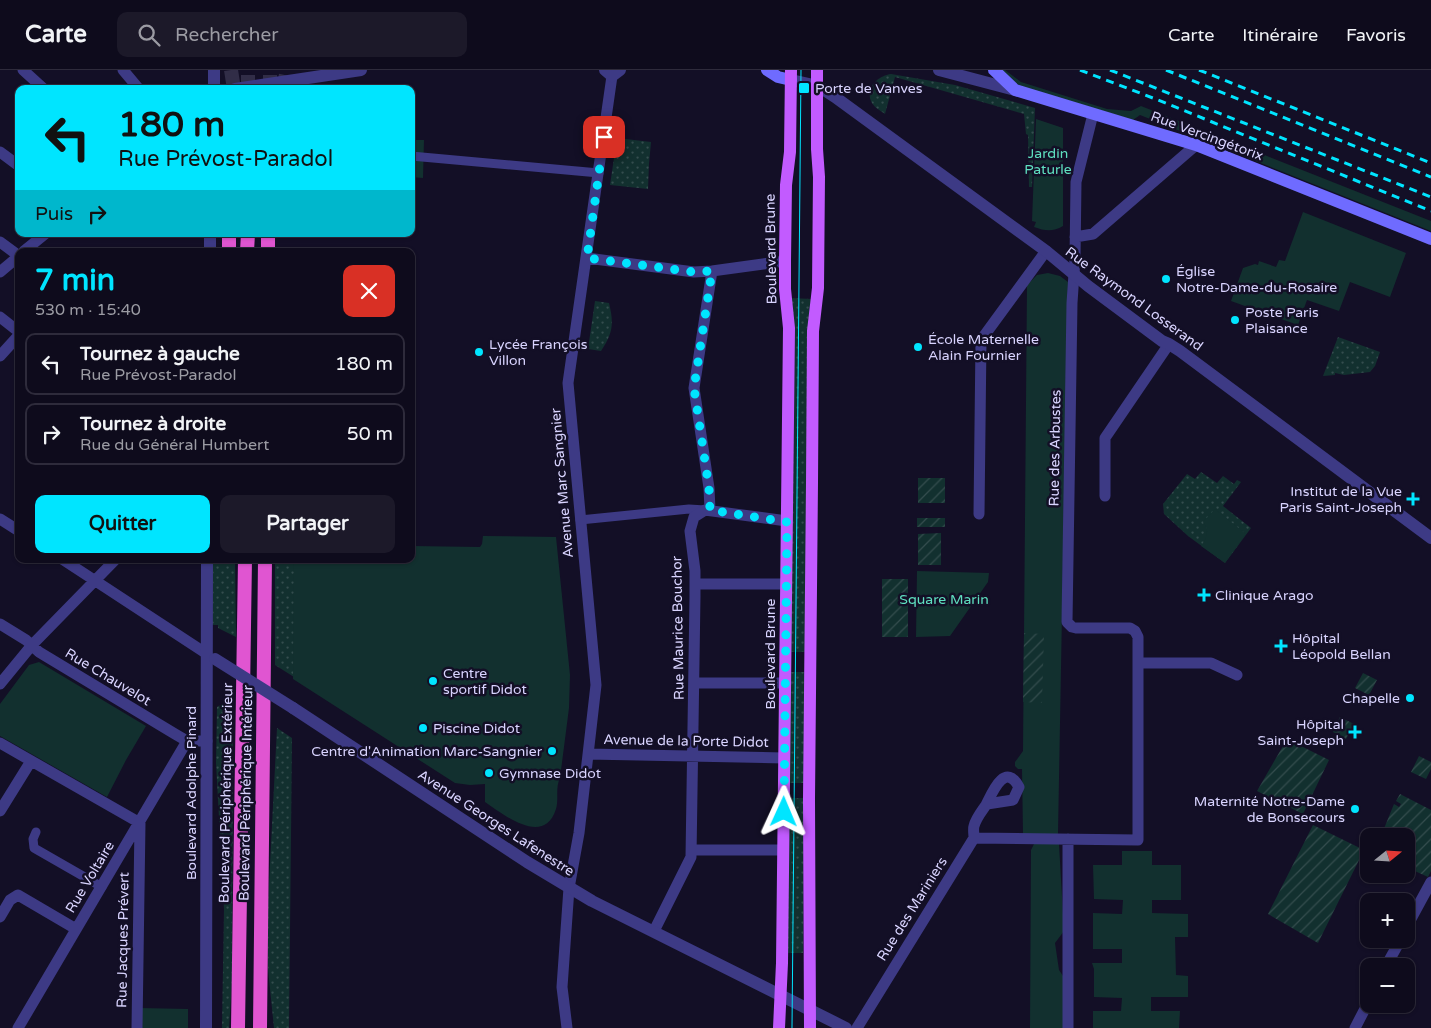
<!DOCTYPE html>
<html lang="fr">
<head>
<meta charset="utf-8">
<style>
	body { margin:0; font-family:"Varela Round",sans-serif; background:#1c1929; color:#f1f3f6; height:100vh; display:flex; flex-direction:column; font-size:19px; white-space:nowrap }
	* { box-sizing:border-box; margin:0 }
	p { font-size:16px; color:#9b9ba3 }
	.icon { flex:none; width:28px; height:28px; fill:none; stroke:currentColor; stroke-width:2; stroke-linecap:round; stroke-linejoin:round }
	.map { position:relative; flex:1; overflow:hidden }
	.details { position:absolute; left:15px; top:178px; width:400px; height:315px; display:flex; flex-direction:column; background:#0e0b1c; border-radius:10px; box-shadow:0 1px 4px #0004,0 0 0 1px #2e2b3b }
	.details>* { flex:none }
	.hud { position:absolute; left:15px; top:15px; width:400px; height:152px; border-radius:10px; box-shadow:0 1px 4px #0004,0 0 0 1px #2e2b3b; background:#00e5ff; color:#111; overflow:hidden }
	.needle { width:32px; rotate:72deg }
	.tools { position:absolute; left:1360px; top:758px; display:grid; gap:10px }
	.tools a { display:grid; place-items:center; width:55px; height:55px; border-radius:10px; background:#0e0b1c; box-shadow:0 1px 4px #0004,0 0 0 1px #2e2b3b; font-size:25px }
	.pin { position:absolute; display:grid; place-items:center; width:42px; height:42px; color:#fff; margin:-21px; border-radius:10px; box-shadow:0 2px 8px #0006 }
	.me { position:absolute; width:55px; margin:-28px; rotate:1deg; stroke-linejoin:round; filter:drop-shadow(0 0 4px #0008) }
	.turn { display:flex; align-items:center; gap:18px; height:105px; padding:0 20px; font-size:22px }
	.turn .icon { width:65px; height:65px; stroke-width:2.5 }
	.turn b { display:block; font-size:35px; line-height:42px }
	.then { display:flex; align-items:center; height:48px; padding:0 20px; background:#0003; gap:10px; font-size:19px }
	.round { display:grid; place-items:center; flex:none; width:52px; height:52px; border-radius:10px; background:#1c1929 }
	.overview { display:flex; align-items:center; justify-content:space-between; height:85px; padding:0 20px }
	h1 { font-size:30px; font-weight:800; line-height:38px; color:#00e5ff }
	.primary-button { display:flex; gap:10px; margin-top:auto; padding:10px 20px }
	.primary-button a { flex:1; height:58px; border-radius:10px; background:#00e5ff; color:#111; font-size:20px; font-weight:800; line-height:58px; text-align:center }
	.primary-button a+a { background:#1c1929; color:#f1f3f6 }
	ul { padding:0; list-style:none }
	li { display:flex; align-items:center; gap:15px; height:62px; margin:0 10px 8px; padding:0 10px; border:2px solid #2e2b3b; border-radius:10px }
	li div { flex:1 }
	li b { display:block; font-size:19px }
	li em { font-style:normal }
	header { display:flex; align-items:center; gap:30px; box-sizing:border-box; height:70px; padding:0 25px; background:#0e0b1c; border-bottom:1px solid #2e2b3b }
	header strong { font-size:24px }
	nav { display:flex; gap:28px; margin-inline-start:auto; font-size:18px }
	.search { width:350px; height:45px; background:#1c1929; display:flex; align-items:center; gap:12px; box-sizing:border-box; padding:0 18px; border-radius:10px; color:#9b9ba3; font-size:19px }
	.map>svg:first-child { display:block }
</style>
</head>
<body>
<header>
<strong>Carte</strong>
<div class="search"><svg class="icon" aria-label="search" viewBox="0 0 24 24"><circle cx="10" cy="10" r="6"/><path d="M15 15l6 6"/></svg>Rechercher</div>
<nav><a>Carte</a><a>Itinéraire</a><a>Favoris</a></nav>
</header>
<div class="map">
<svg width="1431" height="958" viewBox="0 0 1431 958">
	<defs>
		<pattern id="grass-dots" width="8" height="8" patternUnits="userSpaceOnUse" patternTransform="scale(1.25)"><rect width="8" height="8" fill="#12302f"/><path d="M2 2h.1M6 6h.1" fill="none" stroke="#344d4e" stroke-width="1.8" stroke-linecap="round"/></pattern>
		<pattern id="garden-furrows" width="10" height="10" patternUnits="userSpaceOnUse" patternTransform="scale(1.25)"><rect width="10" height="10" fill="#12302f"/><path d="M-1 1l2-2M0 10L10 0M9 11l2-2" fill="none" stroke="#344d4e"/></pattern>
	</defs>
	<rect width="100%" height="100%" fill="#130f26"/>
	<path fill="url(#grass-dots)" d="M891,4L955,15L1035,38L1032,117H1029L1028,65L1026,64L1024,44L895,7L885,44C881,41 875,38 872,33C864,19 877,6 891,4Z
		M617,68L651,72L649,94L648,119L610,115Z
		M790,228L812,229L806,582H790Z
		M595,231L609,233C614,254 613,263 601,281L588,279Z
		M1338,267L1380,282L1375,296L1370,302L1344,305L1335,303V305L1323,306Z
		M1201,402L1217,413L1223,406L1234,414L1237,410L1241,412L1223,436L1251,458L1225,493L1188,466L1164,444L1163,434L1187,404L1195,409Z
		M213,489H235L236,567L218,558V555H212Z
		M275,489H294V607L275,595Z
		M790,602H806L805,713H789Z
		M231,628L233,630L232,912L229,958H222L224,839L216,693L217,637Z
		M277,658L292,668L289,958H274L268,899L267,853Z
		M789,728H804L803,883H787Z"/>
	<path fill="#12302f" d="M1000,0H1005L1021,12L1107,39L1131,41L1141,36L1431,151V161L1140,45L1133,50L1020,16Z
		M1036,49L1063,58V156C1053,162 1045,161 1034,157L1036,152L1032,151Z
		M411,70H424L423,108L411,107Z
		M1303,142L1406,183L1390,227L1350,212L1339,241L1307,230L1298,255L1231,231L1243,198L1255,194L1258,195L1259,191L1276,197L1279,190L1285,191Z
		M1048,203L1060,206L1068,212L1058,764H1023L1022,699H1018L1015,696V692L1023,681L1027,215L1037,205Z
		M1215,439L1246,464L1225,493L1201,476C1207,467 1210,461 1203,452Z
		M483,466L556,467L570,605L569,638L560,708C555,718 559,729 556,739C544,777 504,745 485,732V714L470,715L455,713L293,609L294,489H411V476L480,477L482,474Z
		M917,501L989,503L988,512L950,566L916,567Z
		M39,592L146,656L126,690L107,727L0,666V634L29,595Z
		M1034,774H1059L1064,861L1055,873L1059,900L1065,909L1063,958H1030L1031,780Z
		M1122,781H1152V795H1181V830H1152V843L1188,844V867H1175L1176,905L1188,906V927H1151V941H1180L1179,958H1093V941H1121L1122,928L1094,927V899L1092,893H1122V879H1093V843L1122,844L1123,830L1094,829L1093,795H1122Z
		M140,938L188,939V958H140Z"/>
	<path fill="url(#garden-furrows)" d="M918,408H945V433H918Z
		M917,448H945V457H917Z
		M941,463V495H918V464Z
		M882,509H908V567H882Z
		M1024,563L1044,564L1042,633L1023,632Z
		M1363,603L1377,610L1369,625L1355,618Z
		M1340,647L1354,654L1346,669L1333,662Z
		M1287,669L1329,690L1303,744L1257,721Z
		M1419,686L1431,692V699L1426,709L1411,702Z
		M1400,724L1431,740V801L1428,807L1406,797V766H1381L1394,734L1399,737L1401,734L1396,731Z
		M1313,755L1364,780L1318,873L1268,844Z"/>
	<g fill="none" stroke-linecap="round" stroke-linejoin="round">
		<path stroke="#312d47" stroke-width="14" stroke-dasharray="14 7" stroke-linecap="butt" d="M231,0L234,19
			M248,19V0
			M270,19V0
			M283,19L287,0"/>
		<path stroke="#3d3a85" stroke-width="9" d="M411,86L599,103
			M580,450L689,439L705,440
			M36,762L33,769L34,778L102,817"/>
		<path stroke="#3d3a85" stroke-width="11" d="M23,0L44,19
			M123,0L139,19
			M0,82L19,96
			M1075,167L1093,164L1196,75
			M0,172L19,186
			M24,181L45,164
			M587,188L694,202L712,201L785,191
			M0,202L19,186
			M0,247L19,262
			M0,286L19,265
			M1105,426V368L1169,274
			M710,440L709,418L694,318L712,201
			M979,444L981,270L1046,181
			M0,449L19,461
			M62,489L207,584
			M695,514H786
			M0,554L26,570L39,582L175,664L187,671H207
			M1138,593H1211L1237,605
			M694,613H786
			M0,614L32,575L116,489
			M0,673L140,753L137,958
			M588,684L784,688
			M0,741L31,691
			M974,768L1138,770V567L1135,561L1130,558H1076L1072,557L1067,552L1072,233L1075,189L1076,112L1093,44
			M692,780H783
			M0,847L10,830L18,825L76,859
			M1406,858L1431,812
			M654,861L691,787L695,526V501L690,461L694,447L705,440L787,451
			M1386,896L1401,869
			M18,958L187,671
			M567,958L562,917L569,818L579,763L596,615L568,313L612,6
			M857,958L974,768C974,764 973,759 974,756C976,748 982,741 986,735C992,723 1005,691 1019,717L1013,730L987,734
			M1068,958V769
			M1355,958L1369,931"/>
		<path stroke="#3d3a85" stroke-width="12" d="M214,0V19
			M605,0L612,6L620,0
			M939,0L1015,20
			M791,10L818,16L835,27L1046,181L1088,216L1162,271L1169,274L1180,281L1431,468
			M235,19L361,0
			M210,181V164
			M293,638L527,792L592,831L846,958
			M206,958L207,489"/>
		<path stroke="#6f6bff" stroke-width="12" d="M767,0L778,7L791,10
			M994,0L1015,20L1196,75L1431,169"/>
		<path stroke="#c25bff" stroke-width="12" d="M779,958L782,893L789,258L785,219V191L786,115L790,82L791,0
			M810,958L809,729L812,413L813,261L818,218L819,107L817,79V0"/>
		<path stroke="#e055d1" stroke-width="14" d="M229,164V181
			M247,181L248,164
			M268,181V164
			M238,958L245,489
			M260,958L265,489"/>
		<path stroke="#00e5ff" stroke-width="1" d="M792,958L801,0"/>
		<path stroke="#00e5ff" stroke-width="3" stroke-dasharray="8 6" stroke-linecap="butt" d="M1080,0L1158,30L1431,141
			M1110,0L1431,127
			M1166,0L1431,107
			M1199,0L1431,93"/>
		<path stroke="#3d3a85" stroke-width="12" d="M215,589L293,638"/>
	</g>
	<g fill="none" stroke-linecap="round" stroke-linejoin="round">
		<path stroke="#00e5ff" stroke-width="9" stroke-dasharray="0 16.2" d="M604,67L587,188L694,202L712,201L694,318L709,418L710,440L787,452L784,742"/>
	</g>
	<g fill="#00e5ff" stroke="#130f26" stroke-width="2">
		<rect x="798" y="12" width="12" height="12" rx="2.5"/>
		<circle cx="1166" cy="209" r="5"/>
		<circle cx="1235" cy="250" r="5"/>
		<circle cx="918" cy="277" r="5"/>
		<circle cx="479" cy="282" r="5"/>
		<path d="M1410.5 421.5h5v5h5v5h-5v5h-5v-5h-5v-5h5z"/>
		<path d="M1201.5 517.5h5v5h5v5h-5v5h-5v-5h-5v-5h5z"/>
		<path d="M1278.5 568.5h5v5h5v5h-5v5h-5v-5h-5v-5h5z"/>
		<circle cx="433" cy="611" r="5"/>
		<circle cx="1410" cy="628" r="5"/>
		<circle cx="423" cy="658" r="5"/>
		<path d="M1352.5 654.5h5v5h5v5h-5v5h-5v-5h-5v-5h5z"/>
		<circle cx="552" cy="681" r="5"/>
		<circle cx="489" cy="703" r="5"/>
		<circle cx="1355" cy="739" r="5"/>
	</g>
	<g text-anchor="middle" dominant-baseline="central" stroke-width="5" stroke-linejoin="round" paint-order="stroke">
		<g font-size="14" fill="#d9d4ff" stroke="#130f26" text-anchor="start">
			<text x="815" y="18">Porte de Vanves</text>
			<text x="1176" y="201">Église<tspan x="1176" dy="16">Notre-Dame-du-Rosaire</tspan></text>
			<text x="1245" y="242">Poste Paris<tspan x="1245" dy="16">Plaisance</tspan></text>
			<text x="928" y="269">École Maternelle<tspan x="928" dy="16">Alain Fournier</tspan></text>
			<text x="489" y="274">Lycée François<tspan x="489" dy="16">Villon</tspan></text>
			<text x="1402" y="421" text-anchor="end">Institut de la Vue<tspan x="1402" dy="16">Paris Saint-Joseph</tspan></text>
			<text x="1215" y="525">Clinique Arago</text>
			<text x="1292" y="568">Hôpital<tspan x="1292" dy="16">Léopold Bellan</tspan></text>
			<text x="443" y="603">Centre<tspan x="443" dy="16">sportif Didot</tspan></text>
			<text x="1400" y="628" text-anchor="end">Chapelle</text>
			<text x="1344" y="654" text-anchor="end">Hôpital<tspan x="1344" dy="16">Saint-Joseph</tspan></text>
			<text x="433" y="658">Piscine Didot</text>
			<text x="542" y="681" text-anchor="end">Centre d'Animation Marc-Sangnier</text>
			<text x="499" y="703">Gymnase Didot</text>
			<text x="1345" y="731" text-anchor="end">Maternité Notre-Dame<tspan x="1345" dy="16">de Bonsecours</tspan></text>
		</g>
		<g font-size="14" fill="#d9d4ff" stroke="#130f26">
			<text transform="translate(1207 66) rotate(20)">Rue Vercingétorix</text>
			<text transform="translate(771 179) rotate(-91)">Boulevard Brune</text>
			<text transform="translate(1134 229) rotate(36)">Rue Raymond Losserand</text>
			<text transform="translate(1055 378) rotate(-89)">Rue des Arbustes</text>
			<text transform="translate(562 413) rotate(-95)">Avenue Marc Sangnier</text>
			<text transform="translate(678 558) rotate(-91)">Rue Maurice Bouchor</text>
			<text transform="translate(770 584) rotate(-90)">Boulevard Brune</text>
			<text transform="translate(108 607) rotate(31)">Rue Chauvelot</text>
			<text transform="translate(686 671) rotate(1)">Avenue de la Porte Didot</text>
			<text transform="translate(191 723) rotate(-90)">Boulevard Adolphe Pinard</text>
			<text transform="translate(226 723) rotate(-89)">Boulevard Périphérique Extérieur</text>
			<text transform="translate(246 723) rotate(-89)">Boulevard Périphérique Intérieur</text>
			<text transform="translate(496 753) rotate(33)">Avenue Georges Lafenestre</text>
			<text transform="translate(90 807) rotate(-59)">Rue Voltaire</text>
			<text transform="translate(912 839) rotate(-58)">Rue des Mariniers</text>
			<text transform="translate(123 870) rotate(-89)">Rue Jacques Prévert</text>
		</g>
		<g font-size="14" fill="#5fe0c0" stroke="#130f26">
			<text x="1048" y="83">Jardin<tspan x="1048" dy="16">Paturle</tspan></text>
			<text x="944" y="529">Square Marin</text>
		</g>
	</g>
</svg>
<div class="tools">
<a><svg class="needle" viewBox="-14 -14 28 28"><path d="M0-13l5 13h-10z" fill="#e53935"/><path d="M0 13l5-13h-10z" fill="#9b9ba3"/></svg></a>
<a>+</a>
<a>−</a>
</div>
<div class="pin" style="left:604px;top:67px;background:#d93025"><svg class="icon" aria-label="arrive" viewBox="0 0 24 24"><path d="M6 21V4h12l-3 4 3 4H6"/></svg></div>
<svg class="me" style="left:784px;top:742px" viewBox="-20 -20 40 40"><path d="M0-17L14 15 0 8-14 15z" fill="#00e5ff" stroke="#fff" stroke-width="4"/></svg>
<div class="hud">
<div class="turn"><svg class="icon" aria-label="left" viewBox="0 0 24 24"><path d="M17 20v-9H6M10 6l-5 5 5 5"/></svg><div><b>180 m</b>Rue Prévost-Paradol</div></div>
<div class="then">Puis<svg class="icon" aria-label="right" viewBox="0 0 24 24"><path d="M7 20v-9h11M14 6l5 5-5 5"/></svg></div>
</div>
<section class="details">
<div class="overview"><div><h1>7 min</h1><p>530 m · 15:40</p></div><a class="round" style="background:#d93025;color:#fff"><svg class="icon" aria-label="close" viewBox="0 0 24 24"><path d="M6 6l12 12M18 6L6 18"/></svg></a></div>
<ul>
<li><svg class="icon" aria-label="left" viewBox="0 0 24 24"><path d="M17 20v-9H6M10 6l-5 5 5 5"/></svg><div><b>Tournez à gauche</b><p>Rue Prévost-Paradol</p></div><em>180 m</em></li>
<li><svg class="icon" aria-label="right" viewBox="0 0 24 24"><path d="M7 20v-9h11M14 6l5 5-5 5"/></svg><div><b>Tournez à droite</b><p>Rue du Général Humbert</p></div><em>50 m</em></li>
</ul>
<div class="primary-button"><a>Quitter</a><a>Partager</a></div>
</section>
</div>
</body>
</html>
